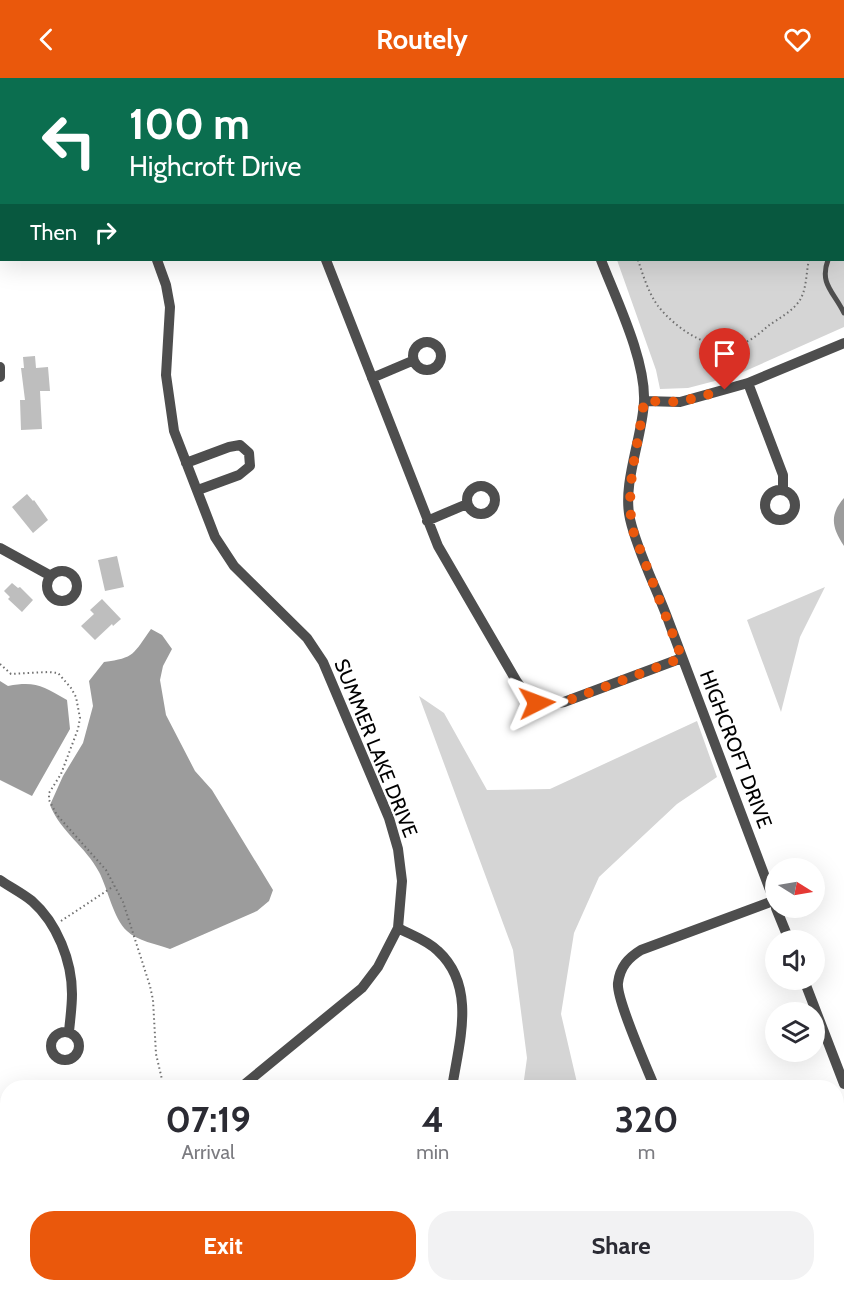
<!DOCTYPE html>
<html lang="en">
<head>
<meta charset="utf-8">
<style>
	body { margin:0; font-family:Cabin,sans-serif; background:#f2f2f3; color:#2b2b33; height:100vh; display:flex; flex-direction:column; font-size:22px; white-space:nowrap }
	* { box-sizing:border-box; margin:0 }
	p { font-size:20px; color:#7c7c81 }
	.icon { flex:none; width:33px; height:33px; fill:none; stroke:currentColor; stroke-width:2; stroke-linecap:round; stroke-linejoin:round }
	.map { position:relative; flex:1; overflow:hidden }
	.panel { position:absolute; left:0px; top:1002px; width:844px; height:212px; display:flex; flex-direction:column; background:#fff; border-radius:24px 24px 0 0; box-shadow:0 6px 24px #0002 }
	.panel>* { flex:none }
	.top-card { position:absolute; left:0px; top:0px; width:844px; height:183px; box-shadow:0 6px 24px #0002; background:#0b6e4f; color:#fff; overflow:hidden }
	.needle { width:39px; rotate:101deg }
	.buttons { position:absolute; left:765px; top:780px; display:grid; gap:12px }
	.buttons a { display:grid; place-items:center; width:60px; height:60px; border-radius:50%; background:#fff; box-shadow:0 6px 24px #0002; font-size:30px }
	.pin { position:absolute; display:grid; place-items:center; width:51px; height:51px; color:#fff; margin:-62px -26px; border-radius:50% 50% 50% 0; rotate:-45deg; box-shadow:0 0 6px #0007 }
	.pin .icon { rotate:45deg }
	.me { position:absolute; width:66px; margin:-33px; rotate:87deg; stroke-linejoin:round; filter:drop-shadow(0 0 4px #0008) }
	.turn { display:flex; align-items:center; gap:21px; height:126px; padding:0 30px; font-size:27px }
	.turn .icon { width:78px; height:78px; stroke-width:2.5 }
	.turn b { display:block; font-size:42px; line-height:51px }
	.then { display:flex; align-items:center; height:57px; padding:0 30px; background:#0003; gap:12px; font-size:22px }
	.eta { display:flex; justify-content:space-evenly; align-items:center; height:102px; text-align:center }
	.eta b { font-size:36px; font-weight:700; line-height:42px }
	.primary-button { display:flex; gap:12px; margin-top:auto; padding:12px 30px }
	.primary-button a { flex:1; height:69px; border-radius:24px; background:#ea580c; color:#fff; font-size:24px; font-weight:700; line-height:69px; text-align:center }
	.primary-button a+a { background:#f2f2f3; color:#2b2b33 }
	header { display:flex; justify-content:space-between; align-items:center; height:78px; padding:0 30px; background:#ea580c; color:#fff; font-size:27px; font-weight:700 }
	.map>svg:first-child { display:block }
</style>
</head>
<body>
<header><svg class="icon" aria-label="back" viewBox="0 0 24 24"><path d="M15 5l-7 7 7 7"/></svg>Routely<svg class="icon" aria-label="heart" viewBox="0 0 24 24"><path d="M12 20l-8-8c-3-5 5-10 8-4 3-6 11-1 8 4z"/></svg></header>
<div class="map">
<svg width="844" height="1213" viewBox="0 0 844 1213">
	<rect width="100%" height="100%" fill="#fff"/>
	<path fill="#d5d5d5" d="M553,0H844V249L734,298L688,310L660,311L656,292L617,182H843V2Z
		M825,509L800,559L781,634L747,542Z
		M419,618L444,635L487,712L550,711L697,643L717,699L677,726L599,799L574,855L561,936L578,1009H523L527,980L513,872Z
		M577,1206H651L653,1213H580Z"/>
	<path fill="#9c9c9c" d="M844,420V468C832,450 829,437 844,420Z
		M151,551L162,557L172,571L163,588L160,602L166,637L195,693L212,712L273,812L269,823L257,833L170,871C157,866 137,863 127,853C113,840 108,811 99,794C86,769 60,753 50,727L63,698L83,665L93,628L89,603L104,584C135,580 133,576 151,551Z
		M0,603L8,608C36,603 42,608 67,622L70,651L32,718L0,702Z"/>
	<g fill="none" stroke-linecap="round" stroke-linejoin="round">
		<path stroke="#9c9c9c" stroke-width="3" d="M590,1206L596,1213"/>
	</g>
	<path fill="#bebebe" d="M35,278L36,290L48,289L50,313H40L42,351L21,352L20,322H25L21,290H24L23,279Z
		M27,416L33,423L34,422L48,442L33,455L12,429Z
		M117,478L124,509L105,513L98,482Z
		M12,505L18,510L20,509L33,522L22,534L8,521L10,519L4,513Z
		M102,521L121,541L113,548L112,546L95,562L81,548L94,536L90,532Z"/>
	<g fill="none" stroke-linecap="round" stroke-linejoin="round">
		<path stroke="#707070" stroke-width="2" stroke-dasharray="1.5 3" stroke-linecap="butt" d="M568,0L569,2
			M735,0L737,2
			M843,146H844
			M638,182C643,197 648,214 658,228C675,250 712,276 741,266C751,263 760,255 768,248C778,241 793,233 800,222C807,210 806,194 809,182
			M0,586L11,596L48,594L58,595L71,610L76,619L80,640L78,651L61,696L49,715V722L57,737L106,792L114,807L123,824L150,908L153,922L156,976L164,1010
			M61,843L114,808"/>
		<path stroke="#4e4e4e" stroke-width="5" d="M843,166H844
			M828,182C819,206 834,214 844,235"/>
		<path stroke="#4e4e4e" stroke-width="10" d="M47,0V2
			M244,0L247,2
			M529,0L530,2
			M0,76L2,75
			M157,182L166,207L170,229L166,297L174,353L210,446L215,459L234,488L307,560L323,584L389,740L398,771L402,803L398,850L378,889L362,910L240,1010
			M326,182L438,468L517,604C530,622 541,629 564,624L682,580
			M601,182C616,221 646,282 644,324C642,361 622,406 630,441C638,476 658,513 670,547C705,641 740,735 776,828
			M413 278a14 14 0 1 1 28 0a14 14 0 1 1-28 0Z
			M0,289V299
			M372,300L412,283
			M748,305L783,397V412
			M644,323L680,324L748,305L844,265
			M186,385L229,369L240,367L249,375L250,388L239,397L198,412
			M467 422a14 14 0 1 1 28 0a14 14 0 1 1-28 0Z
			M765 427a15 15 0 1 1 30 0a15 15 0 1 1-30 0Z
			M427,443L467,426
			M0,470L51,498
			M47 508a15 15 0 1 1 30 0a15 15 0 1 1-30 0Z
			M0,802C10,809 22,815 32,823C57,845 72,883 72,916C72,929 70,942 69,954
			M776,830L789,862
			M398,850C411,857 427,862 438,873C477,909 459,964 452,1010
			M804,902L844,1006
			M51 968a14 14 0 1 1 28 0a14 14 0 1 1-28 0Z
			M655,1010C647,990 616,921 618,905C620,889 628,880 641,872L773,823
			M0,1148L8,1147
			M28,1206L30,1213
			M171,1206L173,1213
			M334,1206L337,1213
			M505,1206L508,1213
			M730,1206L734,1213"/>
		<path stroke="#1b1b1b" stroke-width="12" d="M426,2L430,0
			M0,171H2"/>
	</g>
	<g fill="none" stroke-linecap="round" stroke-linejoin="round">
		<path stroke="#ea580c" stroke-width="10" stroke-dasharray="0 18" d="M537,625L552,627L564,624L682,580L634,456C623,412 639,367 644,323L680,324L725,312"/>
	</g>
	<g text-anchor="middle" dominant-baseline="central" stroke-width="4.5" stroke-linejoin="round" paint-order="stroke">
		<g font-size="20" fill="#000" stroke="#fff">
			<text transform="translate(376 670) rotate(68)">SUMMER LAKE DRIVE</text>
			<text transform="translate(736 671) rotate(69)">HIGHCROFT DRIVE</text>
		</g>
	</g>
</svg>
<div class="buttons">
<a><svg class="needle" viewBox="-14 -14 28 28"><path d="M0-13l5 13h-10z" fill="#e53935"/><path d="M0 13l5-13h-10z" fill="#7c7c81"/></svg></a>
<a><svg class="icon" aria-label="sound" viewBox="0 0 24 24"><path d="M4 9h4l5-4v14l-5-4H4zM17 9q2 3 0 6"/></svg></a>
<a><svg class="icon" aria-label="layers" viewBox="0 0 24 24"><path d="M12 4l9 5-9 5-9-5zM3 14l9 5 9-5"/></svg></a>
</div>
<div class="pin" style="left:725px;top:312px;background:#d93025"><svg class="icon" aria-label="arrive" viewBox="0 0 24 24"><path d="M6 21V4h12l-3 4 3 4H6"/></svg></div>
<svg class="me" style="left:537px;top:625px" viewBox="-20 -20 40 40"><path d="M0-17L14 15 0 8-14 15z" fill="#ea580c" stroke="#fff" stroke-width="4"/></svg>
<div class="top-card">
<div class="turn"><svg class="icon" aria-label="left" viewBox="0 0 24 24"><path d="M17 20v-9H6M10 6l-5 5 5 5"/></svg><div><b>100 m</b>Highcroft Drive</div></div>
<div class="then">Then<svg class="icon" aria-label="right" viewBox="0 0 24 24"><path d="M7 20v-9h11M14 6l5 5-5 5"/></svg></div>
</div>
<section class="panel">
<div class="eta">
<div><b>07:19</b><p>Arrival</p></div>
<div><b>4</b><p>min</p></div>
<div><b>320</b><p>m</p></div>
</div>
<div class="primary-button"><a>Exit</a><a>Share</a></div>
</section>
</div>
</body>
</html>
